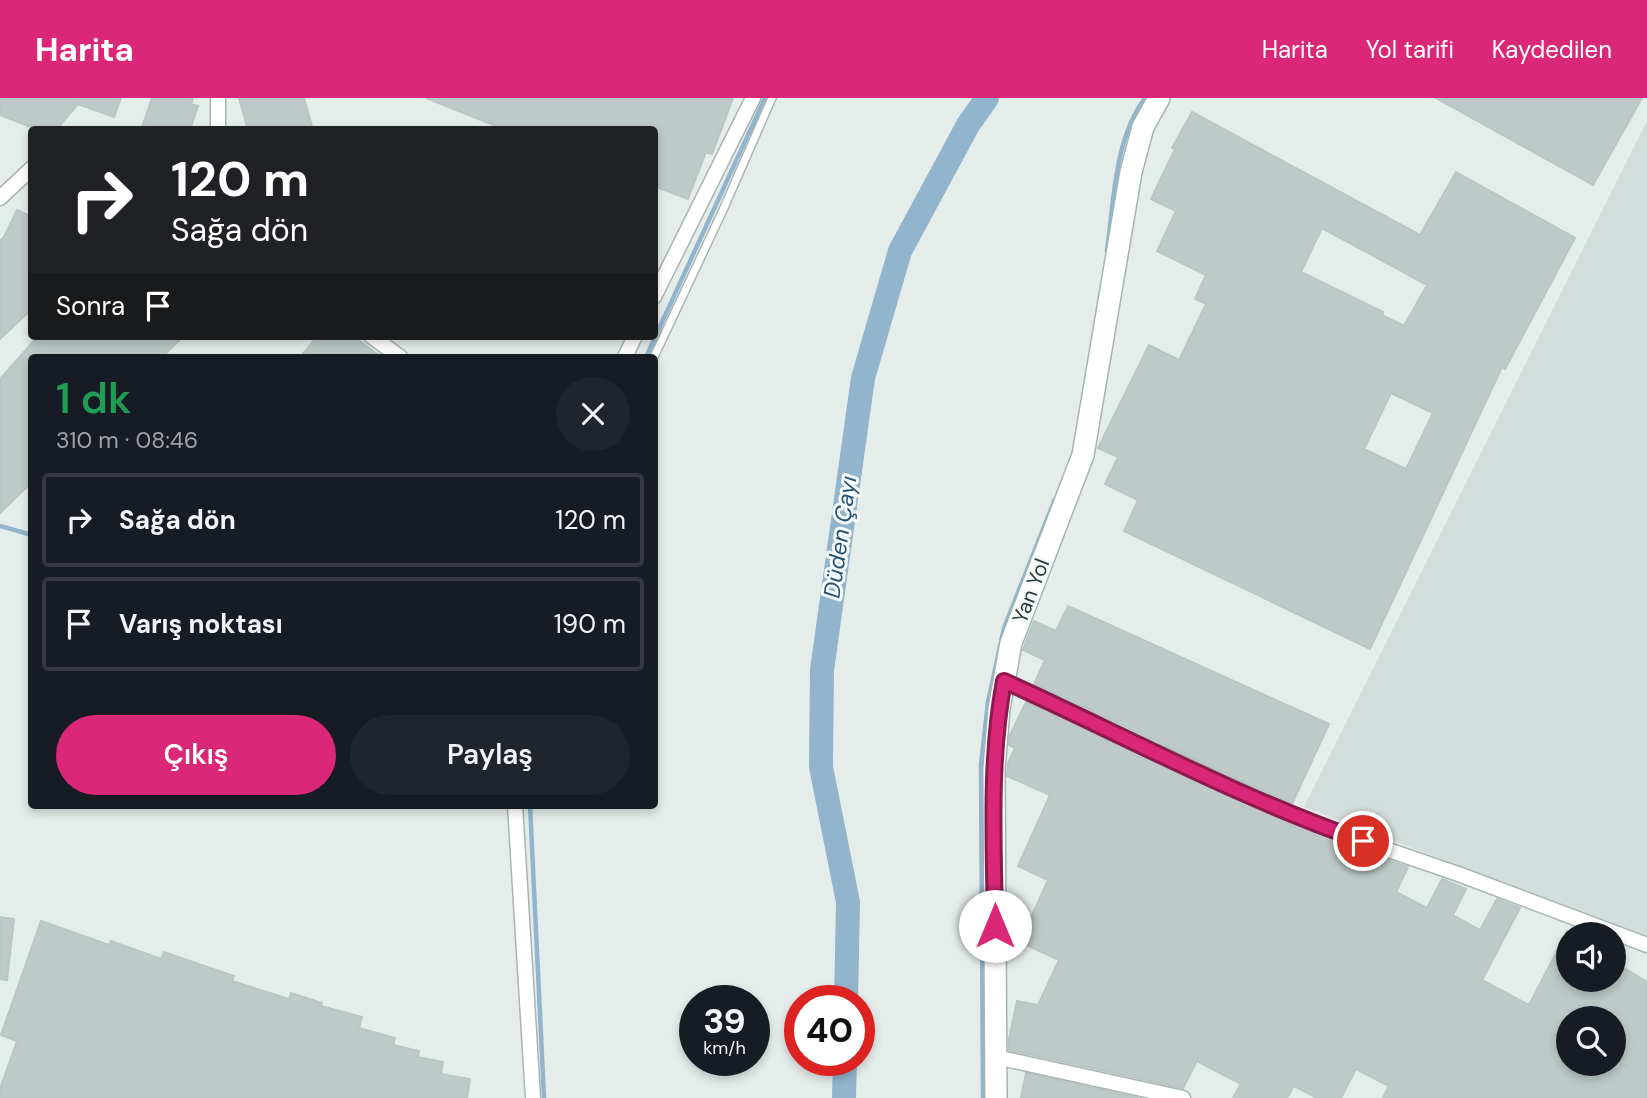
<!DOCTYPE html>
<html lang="tr">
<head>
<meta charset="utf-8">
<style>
	body { margin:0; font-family:"DM Sans",sans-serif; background:#20242c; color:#f1f3f6; height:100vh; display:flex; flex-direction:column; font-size:26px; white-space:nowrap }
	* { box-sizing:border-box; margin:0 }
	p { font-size:23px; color:#9ea1a6 }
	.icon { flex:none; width:38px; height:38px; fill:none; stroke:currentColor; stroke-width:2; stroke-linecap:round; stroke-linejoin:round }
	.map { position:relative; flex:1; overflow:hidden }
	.details { position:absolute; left:28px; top:256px; width:630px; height:455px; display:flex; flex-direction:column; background:#171b24; border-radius:7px; box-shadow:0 4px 10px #0003 }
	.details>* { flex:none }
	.top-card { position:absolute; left:28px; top:28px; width:630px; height:214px; border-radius:7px; box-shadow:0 4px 10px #0003; background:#202124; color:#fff; overflow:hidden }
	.fabs { position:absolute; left:1556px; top:824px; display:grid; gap:14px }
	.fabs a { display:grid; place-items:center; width:70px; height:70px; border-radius:50%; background:#171b24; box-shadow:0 4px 10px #0003; font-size:35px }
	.speed { position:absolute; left:679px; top:887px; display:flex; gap:14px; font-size:35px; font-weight:700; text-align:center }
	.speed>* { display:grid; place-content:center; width:91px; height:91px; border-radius:50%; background:#171b24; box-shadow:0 4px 10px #0003; line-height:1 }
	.speed small { font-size:18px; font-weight:400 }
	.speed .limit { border:10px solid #d22; background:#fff; color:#111 }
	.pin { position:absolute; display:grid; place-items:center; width:60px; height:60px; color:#fff; margin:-30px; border:4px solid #fff; border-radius:50%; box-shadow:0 2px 7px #0007 }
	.me { position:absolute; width:77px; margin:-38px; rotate:0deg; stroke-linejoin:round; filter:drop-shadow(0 0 5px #0008) }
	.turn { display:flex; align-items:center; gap:24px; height:147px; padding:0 28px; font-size:32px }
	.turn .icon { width:91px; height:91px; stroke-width:2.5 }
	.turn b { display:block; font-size:49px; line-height:60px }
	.then { display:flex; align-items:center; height:66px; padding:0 28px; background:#0003; gap:14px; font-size:26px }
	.round { display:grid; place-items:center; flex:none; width:74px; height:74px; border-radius:37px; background:#20242c }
	.headline { display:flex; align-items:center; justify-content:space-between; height:119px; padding:0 28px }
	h1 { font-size:42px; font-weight:600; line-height:52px; color:#1e9e55 }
	.cta { display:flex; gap:14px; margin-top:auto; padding:14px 28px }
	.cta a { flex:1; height:80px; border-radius:42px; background:#db2777; color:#fff; font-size:28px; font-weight:600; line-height:80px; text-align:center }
	.cta a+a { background:#20242c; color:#f1f3f6 }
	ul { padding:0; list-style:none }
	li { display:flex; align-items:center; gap:21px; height:94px; margin:0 14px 10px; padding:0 14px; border:4px solid #363941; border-radius:7px }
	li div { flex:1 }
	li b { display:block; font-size:26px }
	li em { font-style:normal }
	header { display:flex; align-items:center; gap:42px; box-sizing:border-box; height:98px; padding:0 35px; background:#db2777; color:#fff }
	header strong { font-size:33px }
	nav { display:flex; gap:38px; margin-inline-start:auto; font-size:24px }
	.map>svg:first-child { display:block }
</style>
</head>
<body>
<header>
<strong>Harita</strong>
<nav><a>Harita</a><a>Yol tarifi</a><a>Kaydedilen</a></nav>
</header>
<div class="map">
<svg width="1647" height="1000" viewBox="0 0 1647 1000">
	<rect width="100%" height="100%" fill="#e5edeb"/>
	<path fill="#d3dddb" d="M1647,23V839L1304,709Z"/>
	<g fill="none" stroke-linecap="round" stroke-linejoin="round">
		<path stroke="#92b5cd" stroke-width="4.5" d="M1107,153C1114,103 1114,42 1145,0
			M646,259L765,0
			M0,428L32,437
			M530,707L544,1000
			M983,1000L981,666L988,604L1004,530L1055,401"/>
		<path stroke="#92b5cd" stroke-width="24" d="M846,903L848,804L821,669L822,572L863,280L900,153L968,27L987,0
			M844,1000L845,962"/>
	</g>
	<path fill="#bdcac8" stroke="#b8c6c4" stroke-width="2" fill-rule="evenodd" d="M0,0H121L114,19L78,6L56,32H38L0,17Z
		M152,0H193L191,6L198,8L190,32H141Z
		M239,0H304L313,32H248Z
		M426,0H733L712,56L706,54L688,101L654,88V32H506Z
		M1436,0H1642L1593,87Z
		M1192,14L1420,137L1456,74L1575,140L1505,271L1502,269L1370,551L1124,433L1138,402L1105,386L1118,359L1098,350L1149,247L1179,262L1206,206L1195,201L1206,177L1157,153L1176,113L1151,101L1175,51L1172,50ZM1322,130L1427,187L1404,228L1382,217L1383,214L1301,174ZM1391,295L1433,315L1406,371L1364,351Z
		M17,112L32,119V211L0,241V143L4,139Z
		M38,238H184L162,259H32V384L0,415V281Z
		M318,238H353L381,259H300Z
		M1068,508L1329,626L1292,706L1034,586L1045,562L1023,552L1029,536L1034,523L1056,533Z
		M1026,604L1309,735L1408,769L1396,794L1427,810L1442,781L1466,791L1453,817L1480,832L1497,801L1520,810L1482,882L1529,907L1568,832V882H1614V864L1647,884V1000H1383L1389,988L1356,971L1341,1000H1317L1294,988L1287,1000H1233L1241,986L1197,963L1183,990L1009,952V941L1017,903L1038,907L1059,862L1020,844L1048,782L1018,768L1050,697L1007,678L1008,665L1015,650L1009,647L1010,637ZM1568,920H1614V966H1568Z
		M0,819L14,821L7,882L0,881Z
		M41,823L109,847L111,843L161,861L164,854L234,878L232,883L289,901L291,895L322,905L321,908L362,919L359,930L395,940L393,947L419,953L418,959L443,964L441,976L470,981L467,1000H0V991L17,943L1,937Z
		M1026,975L1138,1000H1021Z"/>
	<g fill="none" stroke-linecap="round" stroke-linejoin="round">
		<g stroke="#a8b5b3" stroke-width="10">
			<path id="lane" d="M654,259L723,112L772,0"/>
		</g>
		<g stroke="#a8b5b3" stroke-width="17">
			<path id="street" d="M218,32V0
				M0,100L32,70
				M654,199L753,0
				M371,238L400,259
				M625,259L635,238
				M1004,583L1313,726L1461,777L1647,847
				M515,707L533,1000
				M996,959L1183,1000"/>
		</g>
		<g stroke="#a1b5b3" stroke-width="24">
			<path id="secondary" d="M996,1000L994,671L999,611L1011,545L1083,357L1131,74L1143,29L1159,0"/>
		</g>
		<use href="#lane" stroke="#fff" stroke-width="7"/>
		<use href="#street" stroke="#fff" stroke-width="14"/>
		<use href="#secondary" stroke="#fff" stroke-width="21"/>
	</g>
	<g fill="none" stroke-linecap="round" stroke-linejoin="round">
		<g stroke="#8e194d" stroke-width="18">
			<path id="route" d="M995,828C994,746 989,663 1004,583C1123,637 1239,700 1363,743"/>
		</g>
		<use href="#route" stroke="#db2777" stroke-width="12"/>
	</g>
	<g text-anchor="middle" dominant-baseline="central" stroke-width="6" stroke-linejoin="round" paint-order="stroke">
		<g font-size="21" fill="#263d3d" stroke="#f5f9f8">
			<text transform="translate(1031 493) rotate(-69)">Yan Yol</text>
		</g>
		<g font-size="23" font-style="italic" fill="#245375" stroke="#f5f9f8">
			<text transform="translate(840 439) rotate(-82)">Düden Çayı</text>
		</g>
	</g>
</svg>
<div class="fabs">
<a><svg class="icon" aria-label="sound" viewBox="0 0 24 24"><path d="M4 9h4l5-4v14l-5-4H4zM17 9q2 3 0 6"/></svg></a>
<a><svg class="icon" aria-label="search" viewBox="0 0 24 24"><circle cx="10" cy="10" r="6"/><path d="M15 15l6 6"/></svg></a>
</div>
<div class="speed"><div>39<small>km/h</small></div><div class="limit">40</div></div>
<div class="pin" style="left:1363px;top:743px;background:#d93025"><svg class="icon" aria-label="arrive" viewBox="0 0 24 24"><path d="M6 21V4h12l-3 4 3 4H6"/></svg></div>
<svg class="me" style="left:995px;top:828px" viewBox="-20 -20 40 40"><circle r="19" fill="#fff"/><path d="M0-13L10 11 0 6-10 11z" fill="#db2777"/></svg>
<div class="top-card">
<div class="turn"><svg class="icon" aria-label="right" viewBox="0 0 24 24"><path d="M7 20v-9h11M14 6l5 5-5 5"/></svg><div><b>120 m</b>Sağa dön</div></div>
<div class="then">Sonra<svg class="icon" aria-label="arrive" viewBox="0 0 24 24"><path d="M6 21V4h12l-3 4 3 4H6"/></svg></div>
</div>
<section class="details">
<div class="headline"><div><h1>1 dk</h1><p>310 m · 08:46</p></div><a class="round"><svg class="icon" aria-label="close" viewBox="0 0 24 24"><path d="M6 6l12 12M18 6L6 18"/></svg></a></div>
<ul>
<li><svg class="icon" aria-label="right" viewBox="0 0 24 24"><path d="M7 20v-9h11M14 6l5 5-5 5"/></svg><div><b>Sağa dön</b></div><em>120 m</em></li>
<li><svg class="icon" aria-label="arrive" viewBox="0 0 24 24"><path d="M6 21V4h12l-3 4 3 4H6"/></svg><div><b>Varış noktası</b></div><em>190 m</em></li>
</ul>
<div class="cta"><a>Çıkış</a><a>Paylaş</a></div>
</section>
</div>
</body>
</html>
